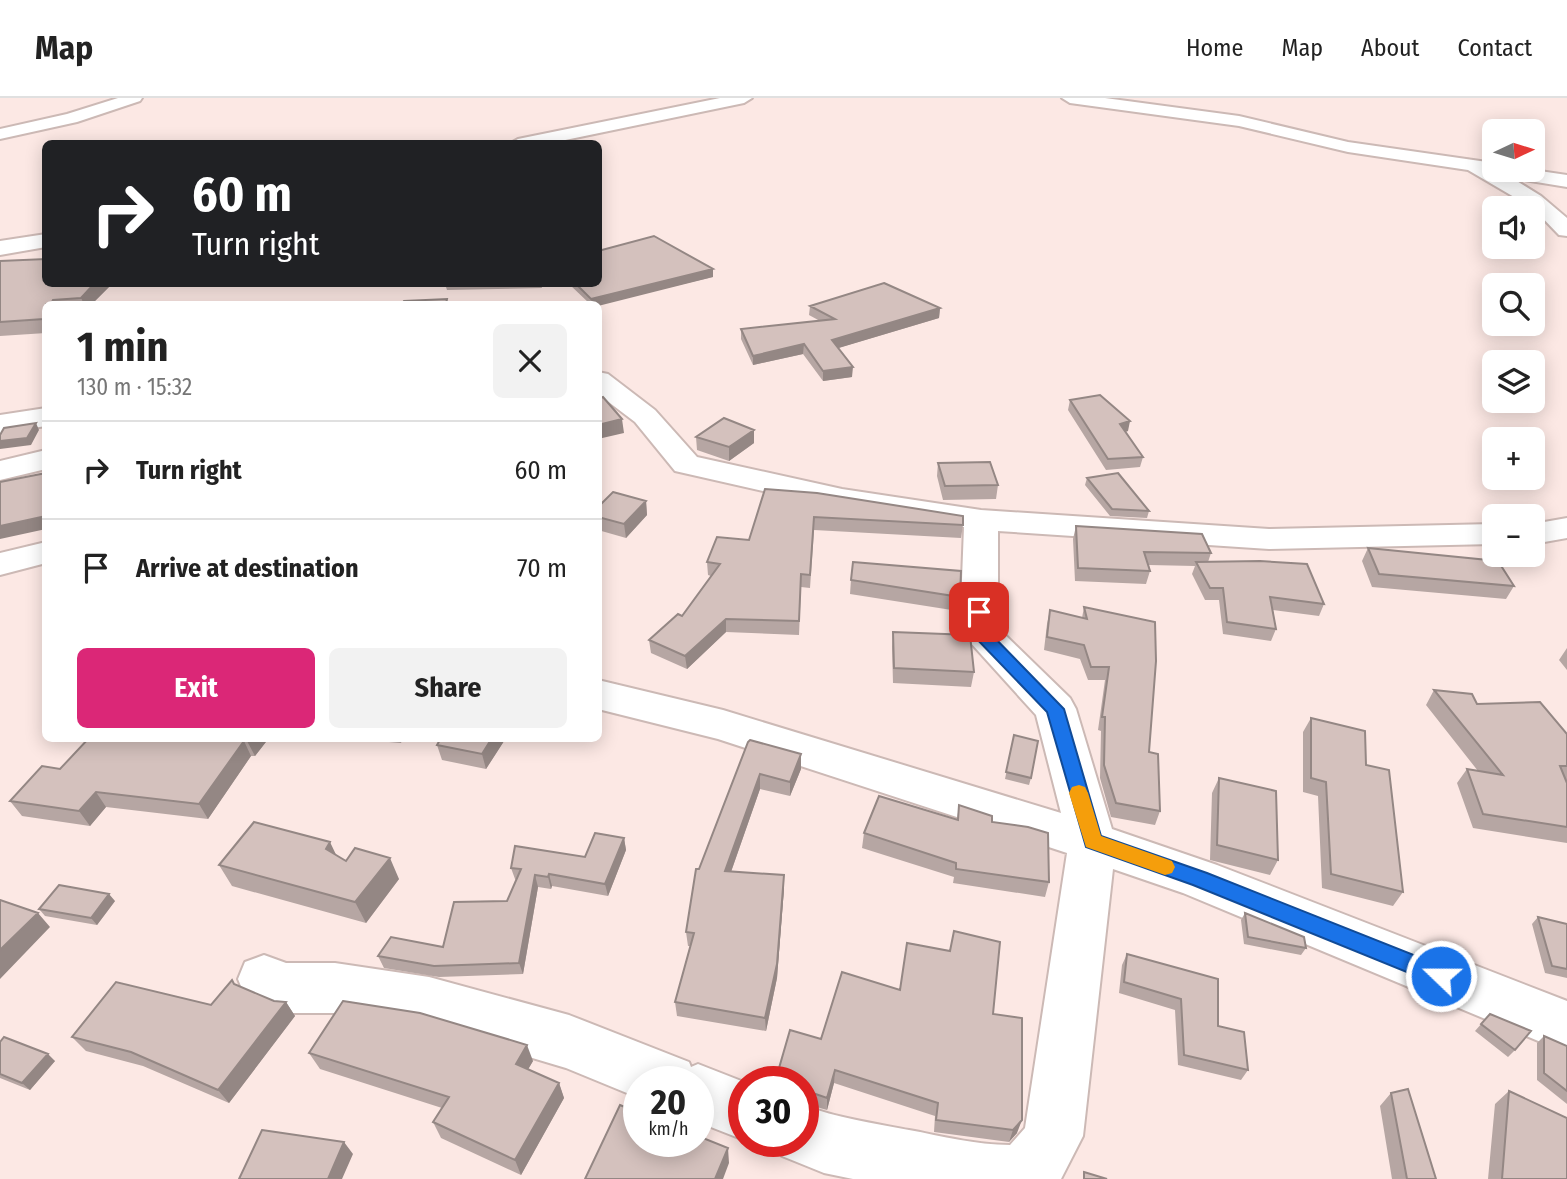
<!DOCTYPE html>
<html lang="en">
<head>
<meta charset="utf-8">
<style>
	body { margin:0; font-family:"Fira Sans Condensed",sans-serif; background:#f2f2f2; color:#222; height:100vh; display:flex; flex-direction:column; font-size:26px; white-space:nowrap }
	* { box-sizing:border-box; margin:0 }
	p { font-size:23px; color:#767676 }
	.icon { flex:none; width:38px; height:38px; fill:none; stroke:currentColor; stroke-width:2; stroke-linecap:round; stroke-linejoin:round }
	.map { position:relative; flex:1; overflow:hidden }
	.details { position:absolute; left:42px; top:203px; width:560px; height:441px; display:flex; flex-direction:column; background:#fff; border-radius:10px; box-shadow:0 4px 18px #0003 }
	.details>* { flex:none }
	.guide { position:absolute; left:42px; top:42px; width:560px; height:147px; border-radius:10px; box-shadow:0 4px 18px #0003; background:#202124; color:#fff; overflow:hidden }
	.needle { width:46px; rotate:86deg }
	.buttons { position:absolute; left:1482px; top:21px; display:grid; gap:14px }
	.buttons a { display:grid; place-items:center; width:63px; height:63px; border-radius:10px; background:#fff; box-shadow:0 4px 18px #0003; font-size:35px }
	.speed { position:absolute; left:623px; top:968px; display:flex; gap:14px; font-size:35px; font-weight:700; text-align:center }
	.speed>* { display:grid; place-content:center; width:91px; height:91px; border-radius:50%; background:#fff; box-shadow:0 4px 18px #0003; line-height:1 }
	.speed small { font-size:18px; font-weight:400 }
	.speed .limit { border:10px solid #d22; background:#fff; color:#111 }
	.pin { position:absolute; display:grid; place-items:center; width:60px; height:60px; color:#fff; margin:-30px; border-radius:14px; box-shadow:0 4px 10px #0006 }
	.me { position:absolute; width:77px; margin:-38px; rotate:292deg; stroke-linejoin:round; filter:drop-shadow(0 0 5px #0008) }
	.turn { display:flex; align-items:center; gap:24px; height:147px; padding:0 35px; font-size:32px }
	.turn .icon { width:91px; height:91px; stroke-width:2.5 }
	.turn b { display:block; font-size:49px; line-height:60px }
	.round { display:grid; place-items:center; flex:none; width:74px; height:74px; border-radius:10px; background:#f2f2f2 }
	.headline { display:flex; align-items:center; justify-content:space-between; height:119px; padding:0 35px }
	h1 { font-size:42px; font-weight:700; line-height:52px }
	.primary-button { display:flex; gap:14px; margin-top:auto; padding:14px 35px }
	.primary-button a { flex:1; height:80px; border-radius:10px; background:#db2777; color:#fff; font-size:28px; font-weight:700; line-height:80px; text-align:center }
	.primary-button a+a { background:#f2f2f2; color:#222 }
	ul { padding:0; list-style:none }
	li { display:flex; align-items:center; gap:21px; height:98px; padding:0 35px; border-top:2px solid #e0e0e0 }
	li div { flex:1 }
	li b { display:block; font-size:26px }
	li em { font-style:normal }
	header { display:flex; align-items:center; gap:42px; box-sizing:border-box; height:98px; padding:0 35px; background:#fff; border-bottom:2px solid #e0e0e0 }
	header strong { font-size:33px }
	nav { display:flex; gap:38px; margin-inline-start:auto; font-size:24px }
	.map>svg:first-child { display:block }
</style>
</head>
<body>
<header>
<strong>Map</strong>
<nav><a>Home</a><a>Map</a><a>About</a><a>Contact</a></nav>
</header>
<div class="map">
<svg width="1567" height="1081" viewBox="0 0 1567 1081">
	<rect width="100%" height="100%" fill="#fce8e4"/>
	<g fill="none" stroke-linecap="round" stroke-linejoin="round">
		<g stroke="#ccb9b5" stroke-width="4">
			<path id="minor" d="M118,0H142L140,3L77,24L0,41V31L67,16Z
				M720,0H752L744,5L546,46H509L518,41Z
				M1062,0H1105L1239,18L1348,44L1494,65V72H1533L1567,77V89L1512,80L1541,98L1567,120V138L1559,137L1533,110L1468,72L1348,54L1239,28L1070,5Z
				M46,136V149L0,157V143Z
				M598,274L608,276L655,312L697,359L842,391L981,412L1269,431L1494,426V446L1269,451L998,433V530L1070,600L1076,611L1112,731L1217,767L1567,903V955L1183,795L1113,771L1083,1038L1061,1081H853L824,1075L782,1058L776,1043H803V1007C837,1020 873,1025 909,1032C942,1038 976,1047 1010,1047L1025,1030L1067,755L718,641L598,611V582L723,612L1061,715L1036,617L960,533L964,429L842,411L675,373L635,324L598,296Z
				M46,310V328L0,335V317Z
				M46,352V371L0,382V363Z
				M1567,420V440L1533,446V426Z
				M46,444V465L0,477V455Z
				M264,857L286,865H335L429,879L569,917L689,964L691,969L698,966L744,984V1042L698,1024V984H639V1000L566,970L429,929L335,915H284L245,898L238,881L245,864Z"/>
		</g>
		<use href="#minor" fill="#fff" fill-rule="evenodd"/>
	</g>
	<path fill="#b6a6a3" d="M0,163L46,186H112L92,206H46V235L0,238Z
		M713,179L598,206H590L569,186H598Z
		M445,186H541L542,190L447,192Z
		M810,208L940,210L939,220L838,250L852,279L823,283L803,256L753,267L741,241V231L820,223L809,217Z
		M1070,302L1128,333L1125,334L1143,359L1140,369L1106,372L1068,312Z
		M754,332V345L729,363L697,352L696,339Z
		M938,365L998,387L996,401L943,402L937,378Z
		M1087,380L1149,413L1147,420L1110,418L1085,387Z
		M765,391L963,427L961,440L814,432L810,490L801,489L799,537L726,534L687,571L651,555L649,542L682,518L711,478L708,477L707,464L749,442Z
		M646,403L647,417L626,440L598,432V409Z
		M1076,428L1211,455L1208,464L1324,506L1319,518L1273,512L1276,531L1271,543L1223,536L1219,502H1205L1192,476L1195,468L1149,467L1150,473L1146,486L1075,483L1073,441Z
		M1368,450L1514,488L1506,501L1372,489L1362,463Z
		M851,482L960,499L958,513L850,496Z
		M1084,509L1149,654L1160,713L1155,727L1111,719L1100,680L1101,633L1098,632L1105,582H1088L1080,561L1044,552L1047,526L1050,512L1082,520Z
		M893,534L974,574L971,589L893,585L892,549Z
		M1567,550V572L1559,562Z
		M1434,592L1567,636V682H1566L1567,685V745L1473,730L1457,685L1467,671L1478,673L1426,607Z
		M1311,620L1366,667L1403,794L1393,808L1322,790L1318,698L1303,694V634Z
		M1014,637L1031,680L1029,687L1005,681Z
		M89,640H269L255,658H251L208,721L106,709L90,728L22,718L10,703L60,671Z
		M341,640H403L401,645Z
		M441,640H506L486,671L442,662L437,647Z
		M750,642L801,671L790,698L760,691L731,774L784,791L777,880L766,933L677,918L675,904L690,848H688L686,834L699,771Z
		M1219,680L1278,762L1270,777L1210,762L1212,695Z
		M959,707L992,724L1049,784L1045,799L953,785L954,779L862,750L864,735L957,722Z
		M624,740L626,752L608,798L552,788L551,791L538,789L523,876L439,879L384,870L378,858L443,849L507,803L516,782L515,781L511,770L585,759Z
		M336,757L346,763L399,781L366,825L232,788L219,767Z
		M115,803L97,827L45,818L39,811Z
		M1245,815L1306,850L1301,857L1244,846L1241,822Z
		M1538,819L1567,826V880L1545,875L1532,826Z
		M1127,856L1218,928L1248,972L1241,982L1178,967L1175,912L1119,895L1122,867Z
		M235,887L274,903L286,904L295,918L229,1005L143,968L86,953L72,939L211,907Z
		M900,892L993,916L1017,1035L1009,1044L934,1034L935,1018L834,985L827,1012L803,1005V984Z
		M1490,916L1515,952L1508,959L1475,933Z
		M1544,938L1567,948V1006L1537,982V945Z
		M0,944L55,963L30,992L0,980Z
		M309,955L533,963L528,971L559,985L564,1000L521,1077L441,1040L433,1024L442,1010L320,971Z
		M1509,993L1567,1081H1488L1495,1006Z
		M1391,995L1436,1081H1392L1380,1008Z"/>
	<path fill="#948784" d="M713,171V179L598,208V206H592L591,201Z
		M94,186H112L92,206H84L81,200Z
		M940,210L939,220L832,252V242Z
		M804,246L803,256L753,267V258Z
		M853,269L852,279L823,283V273Z
		M622,321L624,335L598,341V327Z
		M1130,323L1128,333L1117,336L1120,326Z
		M36,325L39,332L31,347L0,351V343Z
		M754,332V345L729,363V349Z
		M646,403L647,417L626,440L624,426Z
		M46,418V431L0,441V428Z
		M726,521V534L687,571L685,558Z
		M249,640H269L255,658L247,643Z
		M492,640H506L486,671L482,656Z
		M244,643L251,658L208,721L199,706Z
		M801,656V671L790,698V684Z
		M760,676V691L726,788L725,773Z
		M96,694L106,709L90,728L79,713Z
		M624,740L626,752L608,798L605,786Z
		M330,744L340,765L326,751Z
		M390,760L399,781L366,825L355,804Z
		M549,776L552,788L551,791L548,779Z
		M535,777L538,789L523,876L519,865Z
		M784,777V791L777,880L766,933L765,920Z
		M109,796L115,803L97,827L91,820Z
		M38,815L50,829L0,881V852Z
		M286,904L295,918L229,1005L218,992Z
		M527,947L533,963L522,982L516,966Z
		M48,956L55,963L30,992L22,985Z
		M835,972L834,985L827,1012V1000Z
		M559,985L564,1000L521,1077L515,1062Z
		M1022,1022L1017,1035L1009,1044L1013,1032Z
		M344,1044L353,1056L342,1081H328Z
		M728,1050L729,1065L723,1081H715Z"/>
	<path fill="#d4c1bd" stroke="#948784" stroke-width="2" d="M654,138L713,171L591,201L576,186H598V153Z
		M46,161V186H94L81,200L53,202L51,206H46V218L44,221L0,224V163Z
		M884,185L940,210L832,242L853,269L823,273L804,246L753,258L741,231L835,221L810,208Z
		M447,201L446,206H402L404,203Z
		M1100,297L1130,323L1120,326L1143,359L1108,361L1070,302Z
		M603,299L622,321L598,327V301Z
		M724,320L754,332L729,349L696,339Z
		M36,325L27,340L0,343V337L4,330Z
		M990,364L998,387L945,388L938,365Z
		M46,375V418L0,428V384Z
		M1118,375L1149,413L1112,411L1087,380Z
		M765,391L817,395L963,418V427L814,419L810,477L801,476L799,523L726,521L685,558L649,542L678,516L682,518L720,466L707,464L717,439L749,442Z
		M613,394L646,403L624,426L598,419V409Z
		M1076,428L1202,436L1211,455L1144,454L1150,473L1078,470Z
		M1368,450L1498,463L1514,488L1379,476Z
		M1260,463L1307,466L1324,506L1270,499L1276,531L1227,524L1223,490H1210L1196,464Z
		M853,464L961,473L960,499L851,482Z
		M1084,509L1155,524L1156,563L1149,654L1158,656L1160,713L1116,705L1104,667L1105,619H1102L1109,569H1091L1084,547L1047,539L1050,512L1087,521Z
		M893,534L970,537L974,574L894,570Z
		M1434,592L1472,596L1477,606L1540,604L1567,636V668H1560L1567,685V729L1483,716L1467,671L1503,677Z
		M1311,620L1365,633L1366,667L1389,672L1403,794L1331,776L1326,684L1311,680Z
		M1014,637L1038,643L1031,680L1006,674Z
		M89,640H249L247,643H244L199,706L96,694L79,713L10,703L42,668L60,671Z
		M441,640H492L482,656L437,647Z
		M750,642L801,656L790,684L760,676L725,773L784,777L777,866L765,920L675,904L694,835L686,834L696,771H699L748,644Z
		M1219,680L1276,693L1278,762L1217,747Z
		M879,698L958,722L959,707L992,718V724L1028,729L1048,735L1049,784L956,771V765L864,735Z
		M254,724L330,744L326,751L346,763L355,750L390,760L355,804L219,767Z
		M595,735L624,740L605,786L549,776L548,779L535,777L519,865L434,868L378,858L391,839L443,849L454,804L507,803L521,771L511,770L515,748L585,759Z
		M59,787L109,796L91,820L39,811Z
		M0,802L38,815L0,852Z
		M1245,815L1304,839L1306,850L1248,839Z
		M1538,819L1567,826V871L1552,868Z
		M954,833L1000,844L993,916L1022,920V1022L1013,1032L936,1022L938,1005L835,972L827,1000L804,992L803,993V984H775L790,932L821,941L842,874L900,892L907,845L950,853Z
		M1127,856L1218,881V928L1244,934L1248,972L1184,957L1181,901L1124,884Z
		M232,882L234,886L274,903L286,904L218,992L131,954L72,939L116,884L211,907Z
		M343,903L420,915L527,947L516,966L559,985L515,1062L433,1024L449,999L309,955Z
		M1490,916L1531,933L1515,952L1481,926Z
		M1544,938L1567,948V993L1544,975Z
		M4,939L48,956L22,985L0,976V944Z
		M1408,991L1436,1081H1407L1391,995Z
		M1509,993L1567,1020V1081H1502Z
		M620,1007L639,1015V1043H698V1038L728,1050L715,1081H585Z
		M262,1032L344,1044L328,1081H239Z
		M1084,1074L1107,1081H1084Z"/>
	<path fill="#1a73e8" stroke="#114b97" stroke-width="2" d="M979,509L987,514V532L1064,611L1101,738L1207,775L1449,871L1452,878L1449,885L1441,888L1193,787L1086,749L1047,614L973,537L972,514Z"/>
	<path fill="#f59e0b" d="M1079,687L1085,689L1088,695L1101,738L1172,763L1175,769L1172,775L1165,777L1086,749L1069,695L1072,689Z"/>
</svg>
<div class="buttons">
<a><svg class="needle" viewBox="-14 -14 28 28"><path d="M0-13l5 13h-10z" fill="#e53935"/><path d="M0 13l5-13h-10z" fill="#767676"/></svg></a>
<a><svg class="icon" aria-label="sound" viewBox="0 0 24 24"><path d="M4 9h4l5-4v14l-5-4H4zM17 9q2 3 0 6"/></svg></a>
<a><svg class="icon" aria-label="search" viewBox="0 0 24 24"><circle cx="10" cy="10" r="6"/><path d="M15 15l6 6"/></svg></a>
<a><svg class="icon" aria-label="layers" viewBox="0 0 24 24"><path d="M12 4l9 5-9 5-9-5zM3 14l9 5 9-5"/></svg></a>
<a>+</a>
<a>−</a>
</div>
<div class="speed"><div>20<small>km/h</small></div><div class="limit">30</div></div>
<div class="pin" style="left:979px;top:514px;background:#d93025"><svg class="icon" aria-label="arrive" viewBox="0 0 24 24"><path d="M6 21V4h12l-3 4 3 4H6"/></svg></div>
<svg class="me" style="left:1441px;top:878px" viewBox="-20 -20 40 40"><circle r="17" fill="#1a73e8" stroke="#fff" stroke-width="3"/><path d="M0-11L8 9 0 5-8 9z" fill="#fff"/></svg>
<div class="guide">
<div class="turn"><svg class="icon" aria-label="right" viewBox="0 0 24 24"><path d="M7 20v-9h11M14 6l5 5-5 5"/></svg><div><b>60 m</b>Turn right</div></div>
</div>
<section class="details">
<div class="headline"><div><h1>1 min</h1><p>130 m · 15:32</p></div><a class="round"><svg class="icon" aria-label="close" viewBox="0 0 24 24"><path d="M6 6l12 12M18 6L6 18"/></svg></a></div>
<ul>
<li><svg class="icon" aria-label="right" viewBox="0 0 24 24"><path d="M7 20v-9h11M14 6l5 5-5 5"/></svg><div><b>Turn right</b></div><em>60 m</em></li>
<li><svg class="icon" aria-label="arrive" viewBox="0 0 24 24"><path d="M6 21V4h12l-3 4 3 4H6"/></svg><div><b>Arrive at destination</b></div><em>70 m</em></li>
</ul>
<div class="primary-button"><a>Exit</a><a>Share</a></div>
</section>
</div>
</body>
</html>
